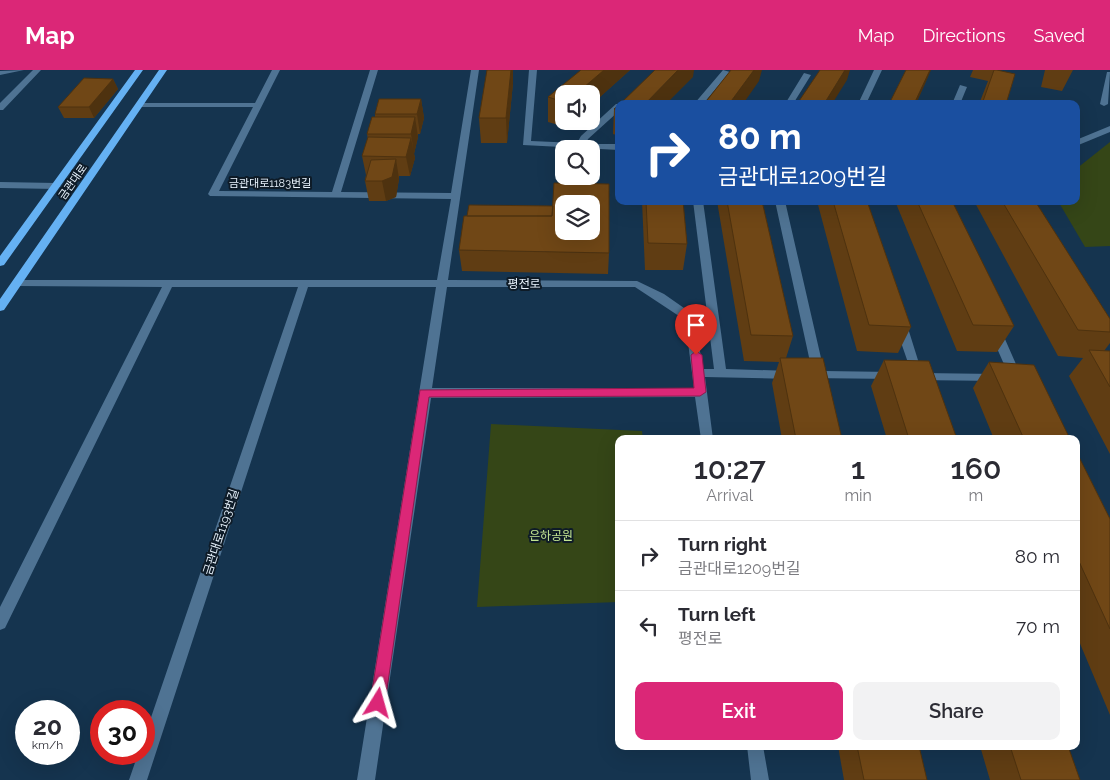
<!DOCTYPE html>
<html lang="en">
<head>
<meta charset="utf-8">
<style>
	body { margin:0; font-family:Raleway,"Noto Sans KR",sans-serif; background:#f2f2f3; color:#2b2b33; height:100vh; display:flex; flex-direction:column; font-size:19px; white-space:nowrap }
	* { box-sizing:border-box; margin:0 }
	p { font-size:16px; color:#7c7c81 }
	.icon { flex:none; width:28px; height:28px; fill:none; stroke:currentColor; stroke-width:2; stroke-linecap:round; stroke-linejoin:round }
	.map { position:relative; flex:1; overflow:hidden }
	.details { position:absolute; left:615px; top:365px; width:465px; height:315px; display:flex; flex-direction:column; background:#fff; border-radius:10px; box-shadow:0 5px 20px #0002 }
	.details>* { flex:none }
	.guide { position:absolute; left:615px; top:30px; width:465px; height:105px; border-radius:10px; box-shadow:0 5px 20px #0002; background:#1a4fa0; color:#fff; overflow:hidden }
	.fabs { position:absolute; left:555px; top:15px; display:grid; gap:10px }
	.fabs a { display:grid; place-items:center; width:45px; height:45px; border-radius:10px; background:#fff; box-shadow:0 5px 20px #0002; font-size:25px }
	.speed { position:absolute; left:15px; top:630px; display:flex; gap:10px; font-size:25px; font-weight:700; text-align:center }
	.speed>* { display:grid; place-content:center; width:65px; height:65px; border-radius:50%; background:#fff; box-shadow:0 5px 20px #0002; line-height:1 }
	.speed small { font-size:12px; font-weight:400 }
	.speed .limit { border:8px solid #d22; background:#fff; color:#111 }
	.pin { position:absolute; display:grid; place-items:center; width:42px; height:42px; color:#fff; margin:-51px -21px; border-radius:50% 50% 50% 0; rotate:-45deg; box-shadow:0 0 5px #0007 }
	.pin .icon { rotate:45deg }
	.me { position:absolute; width:55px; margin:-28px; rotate:8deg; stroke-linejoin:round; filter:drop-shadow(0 0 4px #0008) }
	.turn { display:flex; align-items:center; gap:18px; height:105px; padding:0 20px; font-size:22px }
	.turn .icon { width:65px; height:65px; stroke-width:2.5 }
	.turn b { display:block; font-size:35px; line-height:42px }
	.eta { display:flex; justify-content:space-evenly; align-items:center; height:85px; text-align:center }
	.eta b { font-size:30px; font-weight:600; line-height:35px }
	.primary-button { display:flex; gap:10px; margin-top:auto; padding:10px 20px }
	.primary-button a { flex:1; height:58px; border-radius:10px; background:#db2777; color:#fff; font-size:20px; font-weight:600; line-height:58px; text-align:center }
	.primary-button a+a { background:#f2f2f3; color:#2b2b33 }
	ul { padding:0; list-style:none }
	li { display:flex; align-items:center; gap:15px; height:70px; padding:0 20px; border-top:1px solid #e1e1e2 }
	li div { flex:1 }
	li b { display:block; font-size:19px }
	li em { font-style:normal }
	header { display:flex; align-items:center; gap:30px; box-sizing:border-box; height:70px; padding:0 25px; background:#db2777; color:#fff }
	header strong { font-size:24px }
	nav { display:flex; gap:28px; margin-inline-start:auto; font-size:18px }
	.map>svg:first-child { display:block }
</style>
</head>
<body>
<header>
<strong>Map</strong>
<nav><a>Map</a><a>Directions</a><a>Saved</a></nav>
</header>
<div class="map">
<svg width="1110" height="710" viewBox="0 0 1110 710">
	<rect width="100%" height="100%" fill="#15344f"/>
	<path fill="#354617" d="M1110,72V176L1085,177L1058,131H1076V99Z
		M491,354L642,361L643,369H619V532L477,537Z"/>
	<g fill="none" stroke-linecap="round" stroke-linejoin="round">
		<path fill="#4f7393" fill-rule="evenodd" d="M24,0L0,5V1Z
			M33,0H41L3,40H0V33Z
			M272,0H280L219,121L332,122L370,0H378L341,122L451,123L471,0H479L448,210L637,211L664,224L694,245L703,299H714L693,131H703L726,299L791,301L797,305L791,309L705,307L713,369H701L695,327L431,328L375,710H357L436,217H308L147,710H129L138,684H144V668L298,217H172L5,558L0,560V537L162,217L17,216L12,213L17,210H437L451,129L210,126L208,124L253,37H140L136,35L140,33H255ZM447,217H635L685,250L694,318H432Z
			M529,0H537L531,71L577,73L581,66L616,34H619V41L588,69L586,74H619V80L523,75Z
			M723,0L730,2L703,34H694Z
			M874,0H882L866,34H858Z
			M1107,2H1110L1108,34L1104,36L1100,34Z
			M804,3L811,5L793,34H785Z
			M960,15L967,17L960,34H952Z
			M1110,56V62L1076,76V70Z
			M0,112L56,113L61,116L56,119L0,118Z
			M775,131H785L824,301L893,302L897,303L899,306L897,309L807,308L805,305L807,302L812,301Z
			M901,251L907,255L922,303L996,304L1002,308L1000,311L914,310L895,255Z
			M995,256L1001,260L1022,308L1020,311H1012L1010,308L989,260Z
			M747,676H763L769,710H751Z"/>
		<path fill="#65b1f3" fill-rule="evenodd" d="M135,0H143L4,195L0,196V186Z
			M159,0H167L4,240L0,241V229Z"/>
	</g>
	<path fill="#603d13" d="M581,0H630L591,35V24H564V51H572L566,57L548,52V27Z
		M973,0H997L1006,34H979L988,11L970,7Z
		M1045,0H1073L1062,21L1041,17Z
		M113,9L118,19L94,48H64L58,37Z
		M513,13L507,73H481L479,48Z
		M421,29L424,48L420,64H418V67L414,84L415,88L410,106H399V109L396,127L386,131H369L365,111L366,105L362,86L368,69L367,64L375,47V44Z
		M619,35V66L613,64L614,39Z
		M642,131H683L687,174L683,200H645Z
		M717,131H762L793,266L786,288L842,369H782L772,313L779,292L744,291Z
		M817,131H867L911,257L898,283L857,281Z
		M895,131H952L1014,256L997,282L957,281Z
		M974,131H1035L1110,249V273L1104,281H1110V384L1069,306L1083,288L1058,286Z
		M459,180L609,183L608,204L462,201Z
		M884,290L957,369H887L871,316Z
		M989,292L1070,369H994L973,318Z
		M1076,381L1110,449V645L1076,564Z
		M838,676H919L927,710H844Z
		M980,676H1068L1080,710H990Z"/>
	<path fill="#4e320f" d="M511,0H513V13L507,73L506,48Z
		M604,0H630L591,35V24H576Z
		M678,0H694L693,7L666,34H645Z
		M754,0H762L759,11L743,34H729Z
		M845,0H850L847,10L832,34H824Z
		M930,0H931L925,14L916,34H914Z
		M113,9L118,19L94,48L89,37Z
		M421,29L424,48L420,64L417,44Z
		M415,47L418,67L414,84L411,64Z
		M566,51H572L566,57Z
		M411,68L415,88L410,106L406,87Z
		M396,89L399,109L396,127L386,131L382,111Z"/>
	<path fill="#704716" stroke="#4e320f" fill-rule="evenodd" d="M487,0H511L506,48H479Z
		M581,0H604L576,24H564V32L548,27Z
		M655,0H678L645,34H620Z
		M731,0H754L729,34H704Z
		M820,0H845L824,34H797Z
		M906,0H930L914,34H889Z
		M994,0H997L1015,4L1006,34H982Z
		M84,8L113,9L89,37H58Z
		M379,29H421L417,44H375Z
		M619,35V40L614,39Z
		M372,47H415L411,64H367Z
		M368,67L411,68L406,87L362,86Z
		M396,89L392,107L382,111H365L371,90Z
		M554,113L609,114V183L459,180L464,146H552ZM564,134H591V161H564Z
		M646,131H683L687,174L648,173Z
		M727,131H762L793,266L751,265Z
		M833,131H867L911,257L869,255Z
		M917,131H952L1014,256L973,255Z
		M1002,131H1035L1110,249V262L1078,260Z
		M469,135L553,136L552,146H467Z
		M1089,280L1110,281V317Z
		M780,288H823L842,369H796Z
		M884,290L929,291L957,369H909Z
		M989,292L1034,295L1070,369H1024Z
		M1076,381L1110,449V559L1076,485Z
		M857,676H919L927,710H864Z
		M1010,676H1068L1080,710H1021Z"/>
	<path fill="#db2777" stroke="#8e194d" d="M696,281L702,285L706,322L700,326L429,327L385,633L383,638L378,640L372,638L370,633L420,320L694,318L691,285Z"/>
	<g text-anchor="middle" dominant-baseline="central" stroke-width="4" stroke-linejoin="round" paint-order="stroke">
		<g font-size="11" fill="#e8f3fd" stroke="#0e1b27">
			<text transform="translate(73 112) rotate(-55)">금관대로</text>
			<text x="270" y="113">금관대로1183번길</text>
		</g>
		<g font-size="12" fill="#e8f3fd" stroke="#0e1b27">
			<text x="524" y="214">평전로</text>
			<text transform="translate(221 462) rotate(-72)">금관대로1193번길</text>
		</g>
		<g font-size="12" fill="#c2e491" stroke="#0e1b27">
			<text x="551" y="466">은하공원</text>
		</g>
	</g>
</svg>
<div class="fabs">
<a><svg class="icon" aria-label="sound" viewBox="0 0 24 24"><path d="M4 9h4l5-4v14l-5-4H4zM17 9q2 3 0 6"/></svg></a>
<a><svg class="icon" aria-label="search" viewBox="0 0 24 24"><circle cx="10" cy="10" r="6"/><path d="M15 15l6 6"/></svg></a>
<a><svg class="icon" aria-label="layers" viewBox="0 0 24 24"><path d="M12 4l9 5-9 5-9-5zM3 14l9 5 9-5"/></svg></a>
</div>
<div class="speed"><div>20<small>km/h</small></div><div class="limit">30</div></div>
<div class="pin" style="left:696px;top:285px;background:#d93025"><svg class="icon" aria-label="arrive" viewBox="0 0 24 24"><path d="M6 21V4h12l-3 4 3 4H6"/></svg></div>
<svg class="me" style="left:378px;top:633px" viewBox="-20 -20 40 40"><path d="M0-17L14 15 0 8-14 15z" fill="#db2777" stroke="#fff" stroke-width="4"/></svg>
<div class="guide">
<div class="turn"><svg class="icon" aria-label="right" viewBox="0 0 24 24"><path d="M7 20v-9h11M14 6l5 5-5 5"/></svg><div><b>80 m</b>금관대로1209번길</div></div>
</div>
<section class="details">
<div class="eta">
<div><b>10:27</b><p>Arrival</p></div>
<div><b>1</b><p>min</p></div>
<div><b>160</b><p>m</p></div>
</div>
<ul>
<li><svg class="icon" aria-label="right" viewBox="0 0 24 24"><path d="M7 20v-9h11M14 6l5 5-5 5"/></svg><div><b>Turn right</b><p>금관대로1209번길</p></div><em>80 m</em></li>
<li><svg class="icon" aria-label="left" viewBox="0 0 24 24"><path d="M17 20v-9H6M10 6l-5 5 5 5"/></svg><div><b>Turn left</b><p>평전로</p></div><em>70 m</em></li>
</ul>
<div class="primary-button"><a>Exit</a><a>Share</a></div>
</section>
</div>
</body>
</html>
